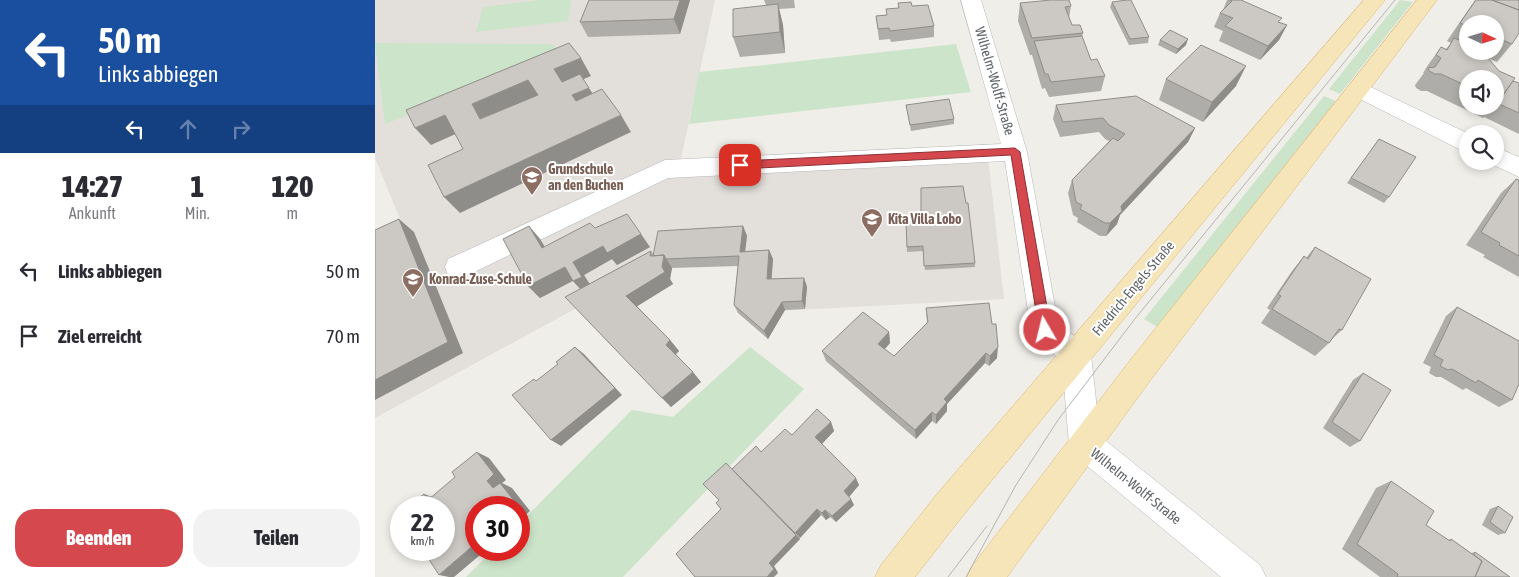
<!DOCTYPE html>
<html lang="de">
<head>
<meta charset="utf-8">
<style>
	body { margin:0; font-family:"Asap Condensed",sans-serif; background:#f2f2f3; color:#2b2b33; height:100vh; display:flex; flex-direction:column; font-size:19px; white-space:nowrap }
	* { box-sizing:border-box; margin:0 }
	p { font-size:16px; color:#7c7c81 }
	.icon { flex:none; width:28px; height:28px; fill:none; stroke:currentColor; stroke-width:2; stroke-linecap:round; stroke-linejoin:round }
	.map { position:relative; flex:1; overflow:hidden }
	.side { display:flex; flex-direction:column; background:#fff; width:375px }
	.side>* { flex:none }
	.hud { background:#1a4fa0; color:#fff; overflow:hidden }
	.needle { width:32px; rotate:94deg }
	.controls { position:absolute; left:1084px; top:15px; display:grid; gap:10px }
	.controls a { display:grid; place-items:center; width:45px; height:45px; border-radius:50%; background:#fff; box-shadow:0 2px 8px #0003; font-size:25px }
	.speed { position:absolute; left:15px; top:496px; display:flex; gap:10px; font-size:25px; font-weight:700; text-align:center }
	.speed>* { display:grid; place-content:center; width:65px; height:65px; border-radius:50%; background:#fff; box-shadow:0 2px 8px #0003; line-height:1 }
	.speed small { font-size:12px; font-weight:400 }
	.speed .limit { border:8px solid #d22; background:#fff; color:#111 }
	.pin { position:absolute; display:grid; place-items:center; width:42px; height:42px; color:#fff; margin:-21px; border-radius:10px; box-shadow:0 2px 8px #0006 }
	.me { position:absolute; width:55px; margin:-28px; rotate:352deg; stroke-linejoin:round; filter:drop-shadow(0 0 4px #0008) }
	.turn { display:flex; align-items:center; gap:18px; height:105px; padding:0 15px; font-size:22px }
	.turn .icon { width:65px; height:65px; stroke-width:2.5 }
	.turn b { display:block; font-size:35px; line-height:42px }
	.lanes { display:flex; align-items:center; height:48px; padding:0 15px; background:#0003; justify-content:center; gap:25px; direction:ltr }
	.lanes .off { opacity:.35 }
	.eta { display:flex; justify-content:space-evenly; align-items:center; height:85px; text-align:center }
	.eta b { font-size:30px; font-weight:800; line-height:35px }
	.action { display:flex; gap:10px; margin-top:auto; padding:10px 15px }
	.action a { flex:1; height:58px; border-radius:20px; background:#d5494e; color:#fff; font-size:20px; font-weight:800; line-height:58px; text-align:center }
	.action a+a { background:#f2f2f3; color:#2b2b33 }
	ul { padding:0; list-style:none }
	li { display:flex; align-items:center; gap:15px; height:65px; padding:0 15px }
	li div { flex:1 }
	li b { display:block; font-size:19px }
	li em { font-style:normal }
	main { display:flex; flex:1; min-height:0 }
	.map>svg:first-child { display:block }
</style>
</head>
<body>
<main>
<section class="side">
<div class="hud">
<div class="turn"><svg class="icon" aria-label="left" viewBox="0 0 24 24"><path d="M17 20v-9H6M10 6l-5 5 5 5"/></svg><div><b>50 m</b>Links abbiegen</div></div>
<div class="lanes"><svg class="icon" aria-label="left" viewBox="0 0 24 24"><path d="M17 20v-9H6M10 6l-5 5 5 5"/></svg><svg class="icon off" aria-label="ahead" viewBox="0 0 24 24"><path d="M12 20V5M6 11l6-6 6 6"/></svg><svg class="icon off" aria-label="right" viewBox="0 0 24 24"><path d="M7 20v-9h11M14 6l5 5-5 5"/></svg></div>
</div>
<div class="eta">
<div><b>14:27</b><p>Ankunft</p></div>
<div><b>1</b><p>Min.</p></div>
<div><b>120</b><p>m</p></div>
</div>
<ul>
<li><svg class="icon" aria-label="left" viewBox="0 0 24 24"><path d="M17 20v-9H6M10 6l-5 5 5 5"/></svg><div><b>Links abbiegen</b></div><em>50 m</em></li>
<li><svg class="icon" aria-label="arrive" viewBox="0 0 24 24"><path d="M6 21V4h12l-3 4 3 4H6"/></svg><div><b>Ziel erreicht</b></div><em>70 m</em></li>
</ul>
<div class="action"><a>Beenden</a><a>Teilen</a></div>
</section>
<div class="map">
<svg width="1144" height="577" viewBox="0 0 1144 577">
	<rect width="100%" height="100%" fill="#f0eee9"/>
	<path fill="#e3dfda" d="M0,0H340L303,173L613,158L629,299L363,313L372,236L284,263L0,418V237L27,224L0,158Z"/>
	<path fill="#cce4c9" d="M164,0H196L193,21L101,32L108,7Z
		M1025,0L1038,2L965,94L954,89Z
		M0,43L175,44L182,48L178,57L10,124Z
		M581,44L596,92L314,124L324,72Z
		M949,96L961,101L782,327L769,319Z
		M375,347L429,389L248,577H91L118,550H144V524L257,410L298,417Z"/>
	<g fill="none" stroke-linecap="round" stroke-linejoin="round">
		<g stroke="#b4b6b9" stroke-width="1">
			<path id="minor" d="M586,0H606L652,152L683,323L711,346L716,355L725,436L885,565L891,577H846L699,455L694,444L687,361L660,339L656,330L630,161L293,178L93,275L83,278L73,275L70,267L73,259L290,160L626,144Z
				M983,81L1094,134L1092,151L1084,149L975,94L972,89L975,84Z
				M1120,147L1144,157V177L1112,162L1120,161Z"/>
		</g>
		<g stroke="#e1b570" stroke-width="1">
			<path id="major" d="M989,0H1010L586,518L540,577H500L506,565L562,494Z
				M1042,0H1062L777,378L632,577H592L598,565L757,358Z"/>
		</g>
		<use href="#minor" fill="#fff" fill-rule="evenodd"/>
		<use href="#major" fill="#f6e5b8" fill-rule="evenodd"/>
		<path stroke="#b4b5b5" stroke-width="1" d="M573,577L612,526
			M591,577L641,485L683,420L759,320L1020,0"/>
	</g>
	<path fill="#afada9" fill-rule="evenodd" d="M315,0L305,34L213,37L205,22Z
		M389,0H419L420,8L404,9L408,25L410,53L365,57L358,37L391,5Z
		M852,0H866L905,23L912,25L904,40L885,60L844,41L848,31L839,27L845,13L848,10Z
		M1100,0H1144L1137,44L1122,62L1112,58L1124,71L1138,81L1144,83V134L1109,117L1108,118L1052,91H1046L1041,88L1040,85L1049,73H1048L1053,65L1066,47L1071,49L1076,43L1072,41ZM1092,24H1120V51H1092ZM1092,79H1120V106H1092Z
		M737,2L774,37L773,43L754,45L735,7Z
		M523,3L537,6L559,26V37L516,42L515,39L504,40L501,16L512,15L523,8Z
		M645,3L696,6L694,18L697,25L708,33L707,38L716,60L730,76L726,91L674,97L670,88L667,89L657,55H655L643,21Z
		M785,40L811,45L801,54L783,45Z
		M791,79L861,86L828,122L784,100Z
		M531,105L579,119V124L536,131Z
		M681,105L820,128L813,142L745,215L742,224L731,236H725L702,222L703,218L698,215L693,193L697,180L734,141L730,139L724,132L685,137L678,119Z
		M1004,139L1014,197L1009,203L972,183Z
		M1141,179L1144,180V277L1108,257L1110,255L1091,245L1126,193Z
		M531,222L600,263V267L550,270L548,251L532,252Z
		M154,226L165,239L170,247L220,228L275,247L242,265L237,259L209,275L214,284L276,251L278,254L368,226L372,236L370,251L394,250L398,259L396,279L429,278L432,287L430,309L410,310L393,339L363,313L359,305L363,266L297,268L295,279L298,284L262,306L295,340L304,351L301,354L326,382L296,407L205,289L198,281L165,298L153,286Z
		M940,247L967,330L957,339L954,343L940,356L886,323L895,310L892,308L917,271L929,256L931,258Z
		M1082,307L1144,341V386L1143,385L1137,400L1124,407L1091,388L1088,390L1066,377H1061L1054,373L1056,367L1048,363L1071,316Z
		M551,308L617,324L622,358L614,366L610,363L572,404V411L561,424L557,421L541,439L451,361L447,351L514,332L515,343L510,349L519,356L552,323Z
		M988,373L985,441L975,447L948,428L978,380Z
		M456,422L459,431L447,444L484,485L474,497L479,505L461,522L455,517L451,520L446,515L425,538L380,493L425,539L399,566L403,573L346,509L344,500L386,452L417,435Z
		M1016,481L1051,525L1073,540L1076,539L1096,553L1100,552L1135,577H1005L967,549L1001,488Z
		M1123,506L1130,533L1123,535L1107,525L1115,509Z"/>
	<path fill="#8f8d8a" d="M305,0H315L305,34L299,19Z
		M403,4L408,25L410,53L405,32Z
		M912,25L904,40L885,60L893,46Z
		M813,39L811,45L801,54L803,49Z
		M206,58L216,76L190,87L179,69Z
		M871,66L861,86L828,122L837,102Z
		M153,80L165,97L105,119L97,104Z
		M214,88L225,105L208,112L197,95Z
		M70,115L85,132L56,145L40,128Z
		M246,115L256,132L85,213L69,197Z
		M820,128L813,142L745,215L742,224L731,236L735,223L746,206Z
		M24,219L39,232L88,353L0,400V380Z
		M154,226L165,239L178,261L167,248Z
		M368,226L372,236L369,261L365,252Z
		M266,234L275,247L242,265L237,259L209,275L218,289L209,293L198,281V262L228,246Z
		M394,250L398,259L396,288L392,279Z
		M289,255L297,268L295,279L298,284L261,307L251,296L287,267Z
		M190,267L201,279L165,298L153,286Z
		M429,278L432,287L430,309L427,301Z
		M407,302L410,310L393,339L389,331Z
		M514,332L515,343L505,354L503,344Z
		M295,340L304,351L300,355L291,345Z
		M200,347L209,354L247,395L186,446L176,440Z
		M623,347L622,358L614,366L615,356Z
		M611,353L610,363L572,404V411L561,424V415L569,399Z
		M318,372L326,382L296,407L287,398Z
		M557,412V421L541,439L540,430Z
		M456,422L459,431L445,446L440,437Z
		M102,452L114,458L131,480L127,483L137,488L155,511L144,521V508L118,488L112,481Z
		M351,463L425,539L399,566L403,573L399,577H392Z
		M481,478L484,485L473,498L469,491Z
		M49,494L63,499L53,500Z
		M476,499L479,505L461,522L457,516Z
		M442,509L446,515L425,538L420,533Z
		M450,510L455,517L451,520L447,513Z
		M101,543V550H111L79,577H74L64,575Z"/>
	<path fill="#ccc9c5" stroke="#8f8d8a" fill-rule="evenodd" d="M214,0H305L299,19L205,22Z
		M676,0H694L696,6L690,7L697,25H705L708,33L657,38L645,3Z
		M752,0H756L774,37L755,39L737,2Z
		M855,0H866L907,18L903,22L912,25L893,46L850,26L858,18L845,13L857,1Z
		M1101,0H1117L1144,10V33L1137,44L1120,37V24H1092V26L1085,23Z
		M1117,0H1144V10Z
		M536,2L537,6L553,5L559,26L515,31L514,28L503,29L501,16L512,15L511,9L524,8L523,3Z
		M403,4L405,32L358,37V9Z
		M795,30L813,39L803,49L785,40Z
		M707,36L716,60L722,59L730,76L676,82L673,74H670L659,41Z
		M1079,38L1092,43V51H1107L1124,71L1140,78L1124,101L1120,100V79H1092V86L1066,74H1060L1054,71L1053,68L1060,67L1066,58L1061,55L1066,47L1072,50Z
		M194,43L206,58L179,69L187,82L205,74L214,88L197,95L201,101L227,89L246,115L69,197L53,165L88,149L70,115L40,128L31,110ZM153,80L163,95L105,119L97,104Z
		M826,45L871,66L837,102L791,79Z
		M1138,81L1144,83V113L1122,103Z
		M761,96L820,128L746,206L747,211L735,223H730L705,209L707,205L701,202L697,180L738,138L743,141L750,134L734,125L728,118L688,122L681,105Z
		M574,99L579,119L535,125L531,105Z
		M1004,139L1041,157L1014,197L976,178Z
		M1141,179L1144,180V256L1124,245L1125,243L1106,232Z
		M588,186L591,203H593L600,263L549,266L548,246L532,247L531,222L546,221V188Z
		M252,214L266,234L232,253L228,246L198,262L207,277L198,281L190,267L153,286L128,239L154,226L167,248L215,223L220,228Z
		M24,219L73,342L0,380V230Z
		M368,226L365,252L394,250L392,279L429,278L427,301L407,302L389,331L359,305L364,256L291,259L289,255L278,256L283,231Z
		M940,247L996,279L967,330L964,329L954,343L897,309L906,296L903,294L929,256L933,259Z
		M276,251L275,256L289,255L287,267L290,272L251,296L295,340L291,345L318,372L287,398L190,297Z
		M614,303L617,324H621L623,347L615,356L611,353L569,399L572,402L561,415L557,412L540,430L447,351L488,312L514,332L503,344L519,356L553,322L551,308Z
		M1082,307L1144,341V384L1137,400L1103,380L1101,383L1077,369L1073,370L1065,366L1068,360L1059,355Z
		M200,347L240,388L176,440L137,395L159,379L161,381L183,364L181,362Z
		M988,373L1016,390L985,441L957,422Z
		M442,409L456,422L440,437L481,478L469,491L476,499L457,516L450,510L447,513L442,509L420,533L357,469L381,446L386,452L410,429L417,435Z
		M102,452L119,474L112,481L118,488L125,483L144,507L143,508H101V543L64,575L48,550H69V508H32L49,494L53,500L80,477L77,472Z
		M351,463L421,535L394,563L399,569L392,577H320L301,554L346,509L341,503L344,500L328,484Z
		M1016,481L1059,511L1051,525L1075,541L1076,539L1107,561L1100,577H1022L1023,574L982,544Z
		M1123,506L1138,517L1130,533L1115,522Z
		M1100,552L1135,577H1100L1107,561L1099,555Z"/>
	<path fill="#d5494e" stroke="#8a2f33" d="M640,148L645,152L676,330L674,334L670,336L666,334L664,330L636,155L365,169L360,165L365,161Z"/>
	<defs>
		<g id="school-pin" transform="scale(1.125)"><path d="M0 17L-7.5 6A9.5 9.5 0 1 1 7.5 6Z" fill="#8d6e63" stroke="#fff"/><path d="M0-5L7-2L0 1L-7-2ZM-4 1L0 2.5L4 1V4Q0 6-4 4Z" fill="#fff"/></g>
		<g id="university-pin" transform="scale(1.125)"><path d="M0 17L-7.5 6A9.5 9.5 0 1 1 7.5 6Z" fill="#8d6e63" stroke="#fff"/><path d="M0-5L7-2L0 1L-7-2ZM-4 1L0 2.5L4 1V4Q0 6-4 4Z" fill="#fff"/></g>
	</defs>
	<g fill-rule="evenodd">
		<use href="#school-pin" x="157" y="177"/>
		<use href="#school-pin" x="497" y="219"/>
		<use href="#university-pin" x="38" y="279"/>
	</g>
	<g text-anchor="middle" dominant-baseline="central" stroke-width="4" stroke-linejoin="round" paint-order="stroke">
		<g font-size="14" fill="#606467" stroke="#fff">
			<text transform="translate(620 81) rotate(74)">Wilhelm-Wolff-Straße</text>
			<text transform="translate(758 288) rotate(-50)">Friedrich-Engels-Straße</text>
			<text transform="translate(761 486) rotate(39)">Wilhelm-Wolff-Straße</text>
		</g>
		<g font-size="14" font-weight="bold" fill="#785e54" stroke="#fff" text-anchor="start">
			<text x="173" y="169">Grundschule<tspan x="173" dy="16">an den Buchen</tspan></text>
			<text x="513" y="219">Kita Villa Lobo</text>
			<text x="54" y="279">Konrad-Zuse-Schule</text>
		</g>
	</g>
</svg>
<div class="controls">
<a><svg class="needle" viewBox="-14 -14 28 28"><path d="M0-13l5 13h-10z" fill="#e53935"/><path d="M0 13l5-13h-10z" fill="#7c7c81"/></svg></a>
<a><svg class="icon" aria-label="sound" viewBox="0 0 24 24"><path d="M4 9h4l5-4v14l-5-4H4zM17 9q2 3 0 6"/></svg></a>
<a><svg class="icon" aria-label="search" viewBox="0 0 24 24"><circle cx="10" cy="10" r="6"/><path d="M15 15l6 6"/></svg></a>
</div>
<div class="speed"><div>22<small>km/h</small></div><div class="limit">30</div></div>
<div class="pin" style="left:365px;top:165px;background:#d93025"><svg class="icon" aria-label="arrive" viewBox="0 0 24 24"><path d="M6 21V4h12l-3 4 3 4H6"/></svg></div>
<svg class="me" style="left:670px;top:330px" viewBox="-20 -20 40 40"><circle r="17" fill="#d5494e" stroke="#fff" stroke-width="3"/><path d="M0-11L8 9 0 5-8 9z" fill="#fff"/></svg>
</div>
</main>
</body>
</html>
